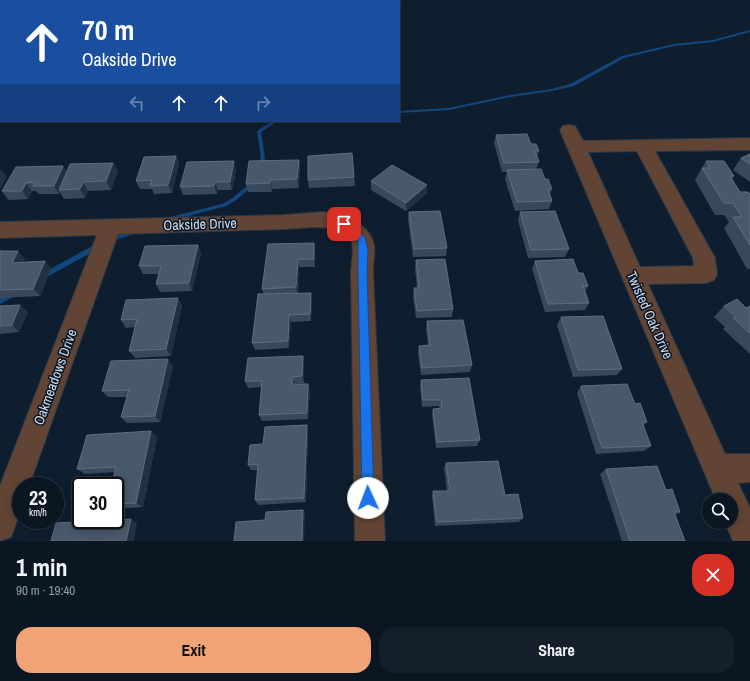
<!DOCTYPE html>
<html lang="en">
<head>
<meta charset="utf-8">
<style>
	body { margin:0; font-family:"Archivo Narrow",sans-serif; background:#141f2b; color:#f1f3f6; height:100vh; display:flex; flex-direction:column; font-size:15px; white-space:nowrap }
	* { box-sizing:border-box; margin:0 }
	p { font-size:13px; color:#9a9fa6 }
	.icon { flex:none; width:22px; height:22px; fill:none; stroke:currentColor; stroke-width:2; stroke-linecap:round; stroke-linejoin:round }
	.map { position:relative; height:541px; overflow:hidden }
	.details { display:flex; flex-direction:column; background:#0b1623; flex:1 }
	.details>* { flex:none }
	.hud { position:absolute; left:0px; top:0px; width:400px; height:122px; box-shadow:0 2px 10px #0003,0 0 0 1px #2b3541; background:#1a4fa0; color:#fff; overflow:hidden }
	.controls { position:absolute; left:702px; top:493px; display:grid; gap:8px }
	.controls a { display:grid; place-items:center; width:36px; height:36px; border-radius:50%; background:#0b1623; box-shadow:0 2px 10px #0003,0 0 0 1px #2b3541; font-size:20px }
	.speed { position:absolute; left:12px; top:477px; display:flex; gap:8px; font-size:20px; font-weight:700; text-align:center }
	.speed>* { display:grid; place-content:center; width:52px; height:52px; border-radius:50%; background:#0b1623; box-shadow:0 2px 10px #0003,0 0 0 1px #2b3541; line-height:1 }
	.speed small { font-size:10px; font-weight:400 }
	.speed .limit { border:2px solid #111; border-radius:6px; background:#fff; color:#111 }
	.pin { position:absolute; display:grid; place-items:center; width:34px; height:34px; color:#fff; margin:-17px; border-radius:8px; box-shadow:0 2px 6px #0006 }
	.me { position:absolute; width:44px; margin:-22px; rotate:358deg; stroke-linejoin:round; filter:drop-shadow(0 0 3px #0008) }
	.turn { display:flex; align-items:center; gap:14px; height:84px; padding:0 16px; font-size:18px }
	.turn .icon { width:52px; height:52px; stroke-width:2.5 }
	.turn b { display:block; font-size:28px; line-height:34px }
	.lanes { display:flex; align-items:center; height:38px; padding:0 16px; background:#0003; justify-content:center; gap:20px; direction:ltr }
	.lanes .off { opacity:.35 }
	.round { display:grid; place-items:center; flex:none; width:42px; height:42px; border-radius:16px; background:#141f2b }
	.headline { display:flex; align-items:center; justify-content:space-between; height:68px; padding:0 16px }
	h1 { font-size:24px; font-weight:700; line-height:30px }
	.primary-button { display:flex; gap:8px; margin-top:auto; padding:8px 16px }
	.primary-button a { flex:1; height:46px; border-radius:16px; background:#efa377; color:#111; font-size:16px; font-weight:700; line-height:46px; text-align:center }
	.primary-button a+a { background:#141f2b; color:#f1f3f6 }
	.map>svg:first-child { display:block }
</style>
</head>
<body>
<div class="map">
<svg width="750" height="541" viewBox="0 0 750 541">
	<rect width="100%" height="100%" fill="#0f1e2f"/>
	<g fill="none" stroke-linecap="round" stroke-linejoin="round">
		<path fill="#12467d" fill-rule="evenodd" d="M750,30V32L713,42L674,46L624,58L574,86L552,91L510,97L449,110L399,113V111L449,108L510,95L552,89L570,84L622,56L674,44L713,40Z
			M273,121H278L261,132L265,158L261,168H257L256,167L261,158L257,131Z
			M252,182L254,183L255,184L254,185L235,201L226,206L166,222L163,220L166,218L222,204L231,199Z
			M137,229L139,230L140,231L139,232L110,242L107,240L108,238Z
			M96,244H98L101,246L100,248L45,278H41L40,276L41,274Z
			M13,291L15,292L16,294L15,296L0,304V298Z"/>
		<g stroke="#2a3949" stroke-width="2">
			<path id="minor" d="M569,125L575,126L583,141L750,138V150L655,151L715,258L717,274L714,280L706,283L648,284L725,454H750V482L738,483L750,508V541H733L725,522H731V500H716L560,130L563,126ZM637,151L693,258L694,266L640,267L588,152Z
				M322,212C342,214 371,223 374,246C375,254 373,263 373,271L385,541H355L351,271L353,251L352,242L341,232L331,228L313,227L285,229L118,234L29,486H21V510L11,537L0,541V486L97,235L0,238V222L285,215Z"/>
		</g>
		<use href="#minor" fill="#614433" fill-rule="evenodd"/>
	</g>
	<path fill="#39495c" d="M496,135L531,144L539,151L537,157L539,162L536,169L552,189L550,194L552,201L549,209L515,211L505,179L507,172H502L494,143Z
		M750,154V182L733,170L741,158Z
		M176,156L179,164L172,193L154,194L152,189H140L136,181Z
		M299,160L300,168L299,188L272,189V192H248L246,184Z
		M706,161L734,176L732,180L740,192L750,194V269H747L724,228L729,222L724,215H715L695,180Z
		M113,163L118,171L111,190L88,191L85,198L64,199L60,192L59,194H39L36,191H32L28,199L8,200L2,191L63,166L67,172Z
		M236,170L232,190H218L217,194L183,195L180,187Z
		M354,177L355,186L309,188L308,180Z
		M371,181L427,193L406,211L371,190Z
		M409,212L447,248L446,256L413,257L408,220Z
		M520,212L569,249L565,257L528,258L518,220Z
		M314,243L315,251V267H299L298,293L312,300L311,321L291,322L289,348L255,350L252,343L264,294L262,289Z
		M198,245L201,253L192,291L160,292L156,284L159,274H143L139,266Z
		M0,251L25,259L23,262L45,261L51,269L40,296L0,298Z
		M416,260L453,309L452,317L416,318L413,296L414,288H417L415,268Z
		M535,261L588,286L585,291L589,303L585,310L545,312L532,269Z
		M182,305L171,356L135,358L129,351L135,327L126,328L121,320Z
		M0,306L28,312L19,332L0,334Z
		M724,306L746,308L750,306V354L723,329L725,327L714,317Z
		M561,317L622,369L617,375L573,377L557,325Z
		M427,321L472,365L470,372L421,375L418,353L419,346H428L426,329Z
		M303,356L304,363V383H295V384L310,390L308,419L262,421L259,415L262,387L248,388L245,381Z
		M173,366L160,422L127,423L121,417L127,397H108L102,391Z
		M421,380L480,440L477,446L436,448L432,415L433,409H440L439,406L422,407L420,387Z
		M581,386L635,404L647,422L643,426L651,446L644,451L596,454L577,393Z
		M308,431L306,502L258,505L255,500L258,470H251L248,465L263,444Z
		M157,437L143,507L115,509V486L113,479L115,472L85,474L77,469Z
		M446,463L505,495L523,518L519,522L435,526L432,496L433,491H447L444,468Z
		M606,469L666,490L680,512L675,515L685,541H622L600,474Z"/>
	<path fill="#213143" d="M176,156L179,164L172,193L168,185Z
		M299,160L300,168L299,188L297,179Z
		M234,161L236,170L232,190L230,182Z
		M113,163L118,171L111,190L106,181Z
		M63,166L68,174L59,190L60,192L59,194L54,186Z
		M1,169L7,177L0,189V170Z
		M270,180L272,189V192L270,183Z
		M83,182L88,191L85,198L80,189Z
		M215,182L218,190L217,194L214,186Z
		M26,183L32,191L28,199L22,191Z
		M427,185V193L406,211V203Z
		M314,243L315,251V267L314,259Z
		M198,245L201,253L192,291L189,283Z
		M18,251L25,259L19,271L12,263Z
		M298,259L299,267L297,295L296,287Z
		M45,261L51,269L40,296L33,289Z
		M311,293L312,300L311,321L310,314Z
		M178,298L182,305L171,356L166,349Z
		M20,305L28,312L19,332L12,325Z
		M289,315L291,322L289,348L288,341Z
		M303,356L304,363V383L302,376Z
		M168,359L173,366L160,422L155,416Z
		M293,377L295,383L294,391L292,384Z
		M308,384L310,390L308,419L307,413Z
		M307,425L308,431L306,502L304,498Z
		M151,431L157,437L143,507L136,503Z
		M303,510L305,514L304,541H302Z
		M131,519L137,523L134,541H126Z"/>
	<path fill="#49596b" stroke="#5f6e7f" d="M527,134L531,144H536L539,151H535L539,162L504,163L496,135Z
		M352,153L354,177L308,180V156Z
		M750,154V164L741,158Z
		M176,156L168,185L150,186L152,180L136,181L144,157Z
		M299,160L297,179L270,180V183L246,184L249,161Z
		M234,161L230,182H215L214,186L180,187L187,162Z
		M706,161H724L734,176H730L740,192H748L750,194V245L733,217H742L733,203H724L702,168H710Z
		M113,163L106,181L83,182L80,189L59,190L70,164Z
		M392,165L427,185L406,203L371,181Z
		M63,166L54,186H33L35,182L26,183L22,191H2L16,167Z
		M541,169L545,179H548L552,189H548L552,201L517,202L507,170Z
		M440,211L447,248L414,249L409,212Z
		M555,211L569,249L531,250L520,212Z
		M314,243V259H298L296,287L262,289L268,244Z
		M198,245L189,283L156,284L161,266H139L145,246Z
		M0,251H18L12,263L45,261L33,289L0,290Z
		M445,259L453,309L417,311L414,288H419L416,260Z
		M573,259L578,273H583L588,286H583L589,303L548,304L535,261Z
		M311,293L310,314L289,315L288,341L252,343L258,294Z
		M178,298L166,349L129,351L137,319L121,320L126,300Z
		M737,299L746,308L750,306V333L733,318L736,317L724,306Z
		M20,305L12,325L0,326V306Z
		M603,316L622,369L578,370L561,317Z
		M463,320L472,365L422,368L419,346L430,345L427,321Z
		M303,356L302,376L293,377L292,384H308L307,413L259,415L262,381H245L248,358Z
		M168,359L155,416L121,417L129,390L102,391L111,361Z
		M469,378L480,440L437,442L433,409L442,408L441,400H423L421,380Z
		M627,384L635,404L640,403L647,422H642L651,446L602,448L581,386Z
		M307,425L304,498L255,500L258,464L248,465L250,445L263,444L265,427Z
		M151,431L136,503L115,504V486H97L99,479H113L116,467L77,469L87,435Z
		M498,461L505,495L518,494L523,518L437,522L433,491H450L446,463Z
		M657,466L666,490L672,489L680,512H674L685,541H630L606,469Z
		M303,510L302,541H234L236,522L265,520L266,512Z
		M131,519L126,541H51L56,523Z"/>
	<path fill="#1a73e8" stroke="#114b97" d="M344,221L365,237L368,252L367,271L374,498L373,502L368,504L364,502L362,498L358,271V241L340,224Z"/>
	<g text-anchor="middle" dominant-baseline="central" stroke-width="3" stroke-linejoin="round" paint-order="stroke">
		<g font-size="14" fill="#d3dde9" stroke="#061425">
			<text transform="translate(200 224) rotate(-2)">Oakside Drive</text>
			<text transform="translate(650 315) rotate(66)">Twisted Oak Drive</text>
			<text transform="translate(55 377) rotate(-70)">Oakmeadows Drive</text>
		</g>
	</g>
</svg>
<div class="controls">
<a><svg class="icon" aria-label="search" viewBox="0 0 24 24"><circle cx="10" cy="10" r="6"/><path d="M15 15l6 6"/></svg></a>
</div>
<div class="speed"><div>23<small>km/h</small></div><div class="limit">30</div></div>
<div class="pin" style="left:344px;top:224px;background:#d93025"><svg class="icon" aria-label="arrive" viewBox="0 0 24 24"><path d="M6 21V4h12l-3 4 3 4H6"/></svg></div>
<svg class="me" style="left:368px;top:498px" viewBox="-20 -20 40 40"><circle r="19" fill="#fff"/><path d="M0-13L10 11 0 6-10 11z" fill="#1a73e8"/></svg>
<div class="hud">
<div class="turn"><svg class="icon" aria-label="ahead" viewBox="0 0 24 24"><path d="M12 20V5M6 11l6-6 6 6"/></svg><div><b>70 m</b>Oakside Drive</div></div>
<div class="lanes"><svg class="icon off" aria-label="left" viewBox="0 0 24 24"><path d="M17 20v-9H6M10 6l-5 5 5 5"/></svg><svg class="icon" aria-label="ahead" viewBox="0 0 24 24"><path d="M12 20V5M6 11l6-6 6 6"/></svg><svg class="icon" aria-label="ahead" viewBox="0 0 24 24"><path d="M12 20V5M6 11l6-6 6 6"/></svg><svg class="icon off" aria-label="right" viewBox="0 0 24 24"><path d="M7 20v-9h11M14 6l5 5-5 5"/></svg></div>
</div>
</div>
<section class="details">
<div class="headline"><div><h1>1 min</h1><p>90 m · 19:40</p></div><a class="round" style="background:#d93025;color:#fff"><svg class="icon" aria-label="close" viewBox="0 0 24 24"><path d="M6 6l12 12M18 6L6 18"/></svg></a></div>
<div class="primary-button"><a>Exit</a><a>Share</a></div>
</section>
</body>
</html>
